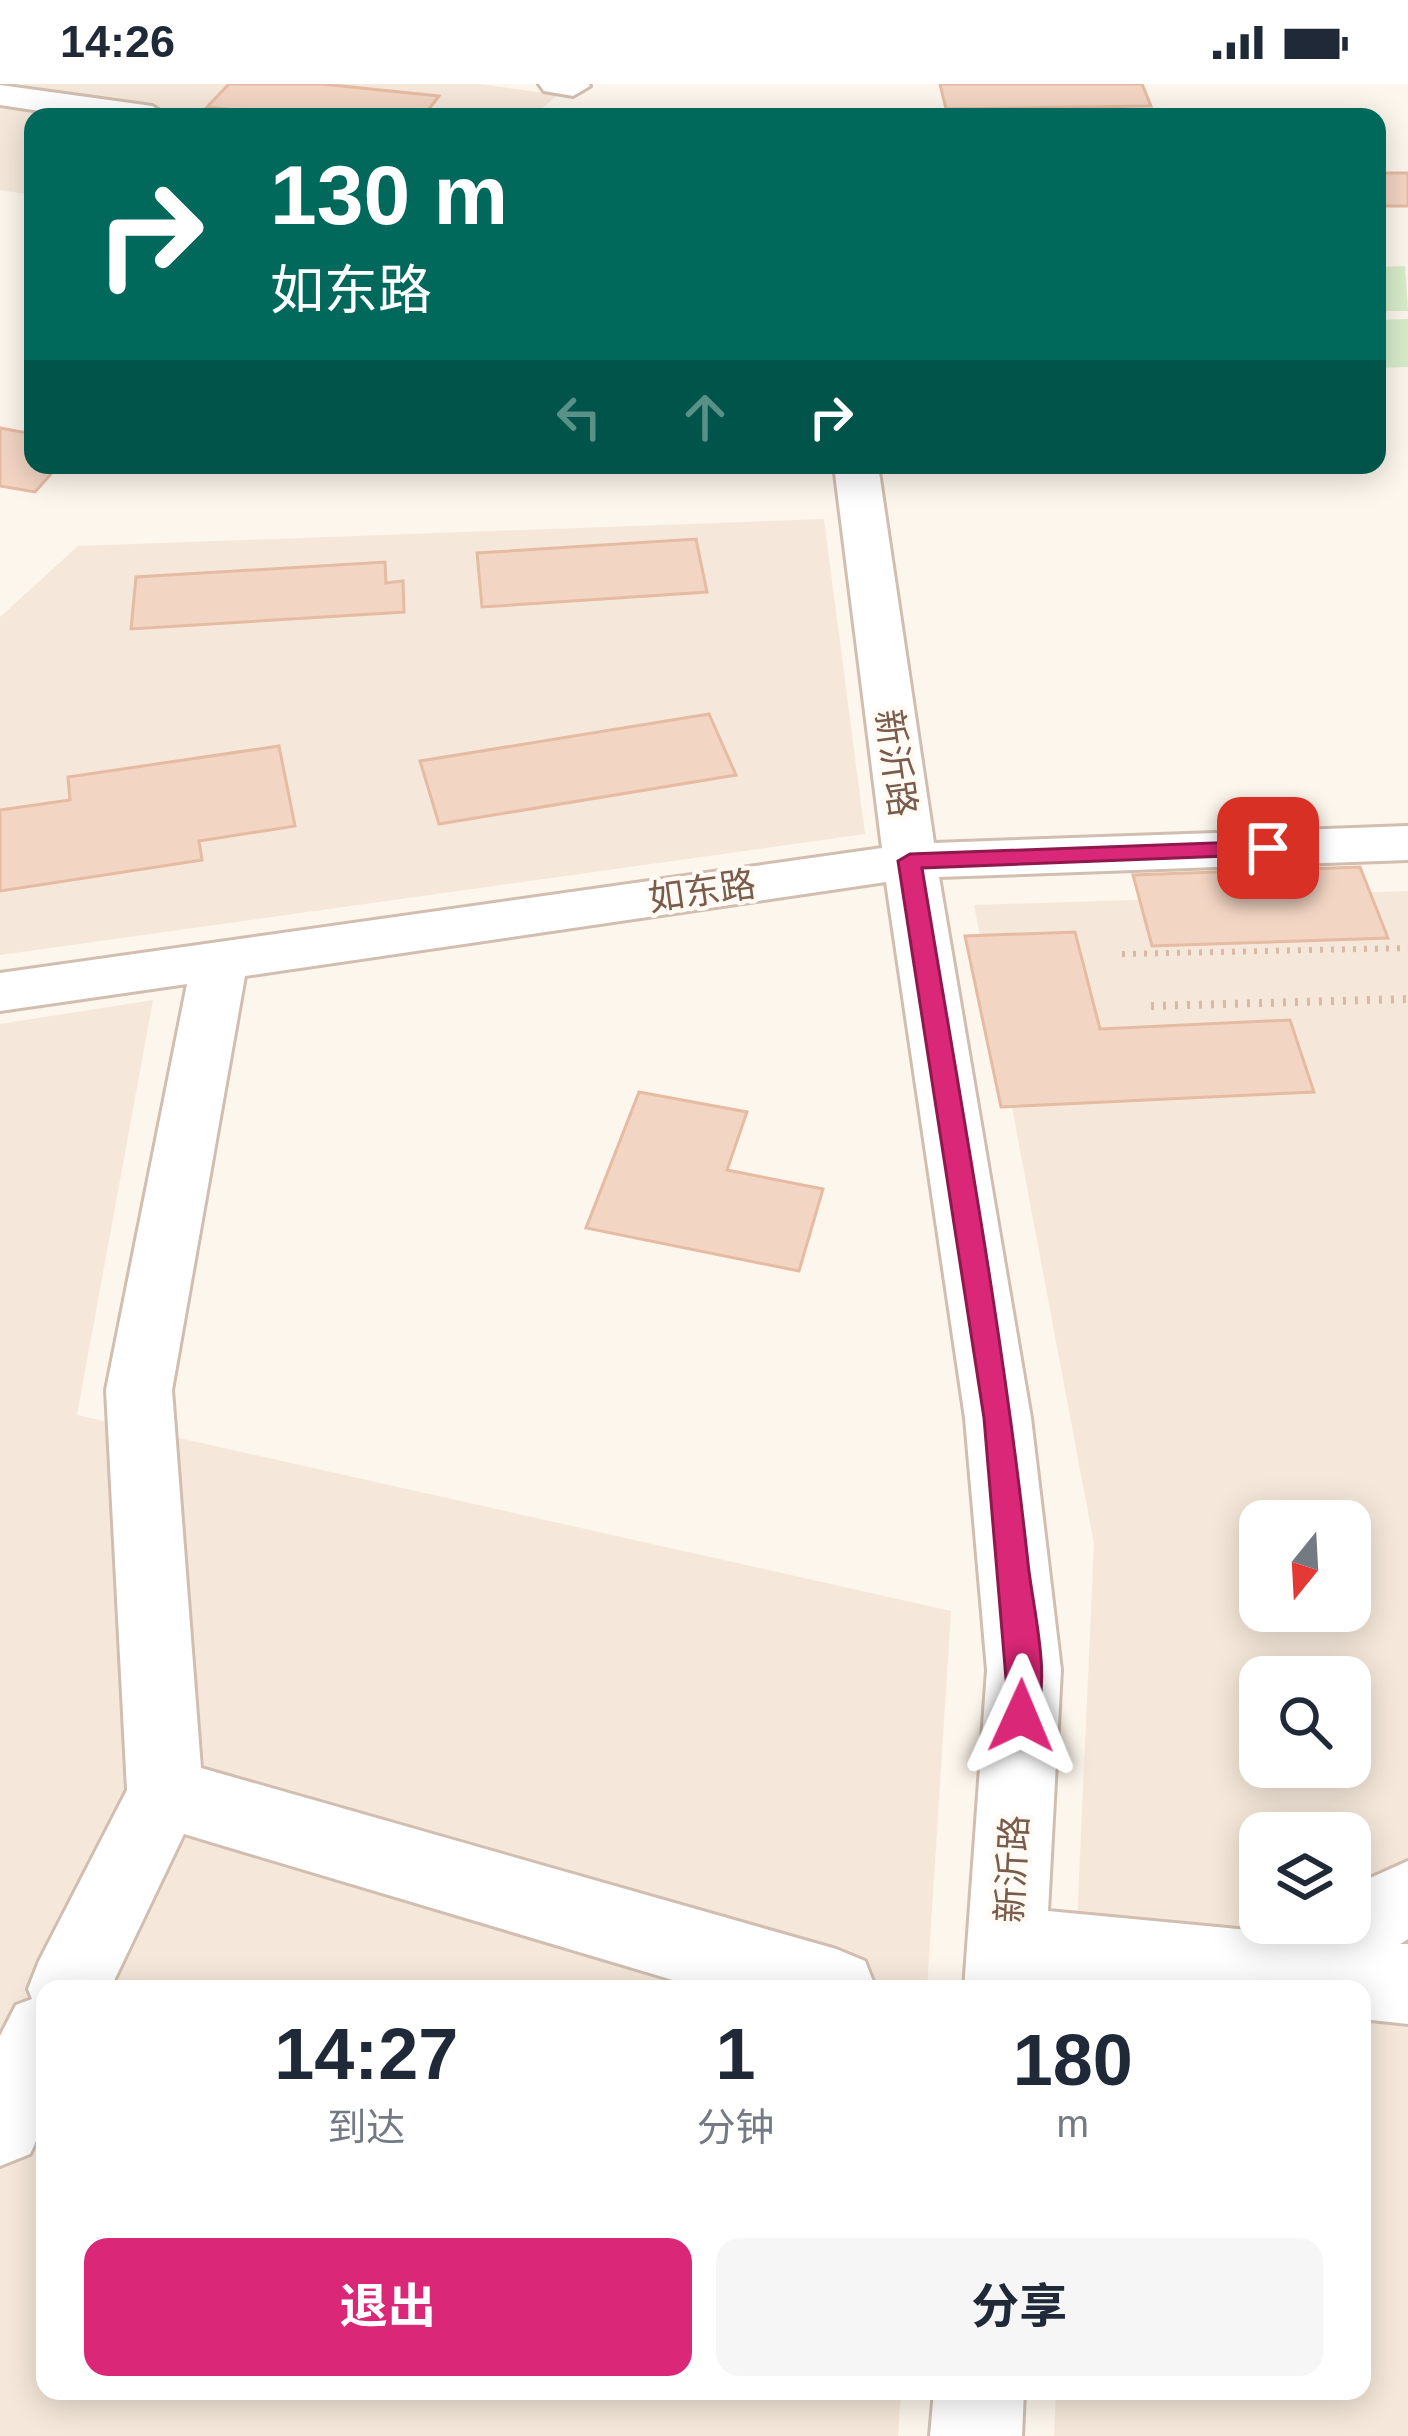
<!DOCTYPE html>
<html lang="zh">
<head>
<meta charset="utf-8">
<style>
	body { margin:0; font-family:Arial,"Noto Sans SC",sans-serif; background:#f6f6f7; color:#1f2937; height:100vh; display:flex; flex-direction:column; font-size:45px; white-space:nowrap }
	* { box-sizing:border-box; margin:0 }
	p { font-size:39px; color:#747a83 }
	.icon { flex:none; width:66px; height:66px; fill:none; stroke:currentColor; stroke-width:2; stroke-linecap:round; stroke-linejoin:round }
	.map { position:relative; flex:1; overflow:hidden }
	.sheet { position:absolute; left:36px; top:1896px; width:1335px; height:420px; display:flex; flex-direction:column; background:#fff; border-radius:24px; box-shadow:0 6px 30px #0003 }
	.sheet>* { flex:none }
	.banner { position:absolute; left:24px; top:24px; width:1362px; height:366px; border-radius:24px; box-shadow:0 6px 30px #0003; background:#00695c; color:#fff; overflow:hidden }
	.needle { width:78px; rotate:198deg }
	.buttons { position:absolute; left:1239px; top:1416px; display:grid; gap:24px }
	.buttons a { display:grid; place-items:center; width:132px; height:132px; border-radius:24px; background:#fff; box-shadow:0 6px 30px #0003; font-size:60px }
	.pin { position:absolute; display:grid; place-items:center; width:102px; height:102px; color:#fff; margin:-51px; border-radius:24px; box-shadow:0 6px 18px #0006 }
	.me { position:absolute; width:132px; margin:-66px; rotate:1deg; stroke-linejoin:round; filter:drop-shadow(0 0 9px #0008) }
	.turn { display:flex; align-items:center; gap:42px; height:252px; padding:0 48px; font-size:54px }
	.turn .icon { width:156px; height:156px; stroke-width:2.5 }
	.turn b { display:block; font-size:84px; line-height:102px }
	.lanes { display:flex; align-items:center; height:114px; padding:0 48px; background:#0003; justify-content:center; gap:60px; direction:ltr }
	.lanes .off { opacity:.35 }
	.eta { display:flex; justify-content:space-evenly; align-items:center; height:204px; text-align:center }
	.eta b { font-size:72px; font-weight:700; line-height:84px }
	.cta { display:flex; gap:24px; margin-top:auto; padding:24px 48px }
	.cta a { flex:1; height:138px; border-radius:24px; background:#db2777; color:#fff; font-size:48px; font-weight:700; line-height:138px; text-align:center }
	.cta a+a { background:#f6f6f7; color:#1f2937 }
	.status { display:flex; justify-content:space-between; align-items:center; height:84px; padding:0 60px; background:#fff; direction:ltr }
	.status svg { height:33px; fill:currentColor }
	.map>svg:first-child { display:block }
</style>
</head>
<body>
<div class="status"><b>14:26</b><svg viewBox="0 0 49 12"><path d="M0 12V9h3v3zM5 12V6h3v6zM10 12V3h3v9zM15 12V0h3v12zM26 1h20v11H26zM47 4h2v5h-2z"/></svg></div>
<div class="map">
<svg width="1408" height="2352" viewBox="0 0 1408 2352">
	<rect width="100%" height="100%" fill="#fdf6ec"/>
	<path fill="#f5e8da" fill-rule="evenodd" d="M24,0H479L558,11L531,33H33V111L0,106V19Z
		M824,435L865,750L0,871V533L78,462Z
		M1408,807V2352H1054L1056,2307H1362V1905H1074L1094,1460L974,821ZM1260,1437H1350V1527H1260ZM1260,1593H1350V1683H1260ZM1260,1749H1350V1839H1260Z
		M153,916L77,1331L951,1527L927,1905H45V2307H901L898,2352H0V940Z"/>
	<path fill="#d8ecc9" d="M1405,182L1408,227H1377V183Z
		M1408,235V283L1377,284V236Z"/>
	<path fill="#f3d5c3" stroke="#e6bba3" stroke-width="3" d="M229,0H322L439,12L423,33H298L207,23Z
		M940,0H1142L1151,22L946,25Z
		M1377,89H1408V122H1377Z
		M0,344L33,350V381H59L35,408L0,402Z
		M696,455L707,508L482,523L477,469Z
		M385,478L386,499L403,497L404,528L131,545L136,493Z
		M709,630L736,691L439,740L420,677Z
		M279,662L295,742L199,757L202,776L0,807V726L70,716L68,693Z
		M1360,783L1388,854L1152,862L1133,791Z
		M1075,848L1100,945L1290,936L1314,1008L1001,1023L965,852Z
		M639,1008L747,1028L727,1086L823,1105L799,1187L586,1144Z"/>
	<g fill="none" stroke-linecap="round" stroke-linejoin="round">
		<g stroke="#d1beb0" stroke-width="6">
			<path id="minor" d="M539,0H589L590,2L573,12L544,7Z
				M0,1L152,22L170,33H80L0,21Z
				M834,381H878L934,759L1408,742V776L939,793L1031,1334L1061,1586L1048,1827L1259,1847L1275,1839H1350V1803L1408,1777V1855L1400,1860H1408V1940L1362,1935V1905H964L987,1586L965,1334L886,798L245,892L172,1306L201,1684L836,1865L865,1877L876,1905H703L184,1750L110,1905H45V2038L30,2070L0,2082V1952L16,1921L32,1915L28,1905L39,1877L127,1706L106,1306L187,900L0,927V889L882,764Z
				M934,2307H1024L1022,2352H930Z"/>
		</g>
		<path stroke="#d9b8a5" stroke-width="6" stroke-dasharray="3 8" stroke-linecap="butt" d="M1122,870L1408,864"/>
		<path stroke="#d9b8a5" stroke-width="8" stroke-dasharray="3 9" stroke-linecap="butt" d="M1151,922L1408,915"/>
		<use href="#minor" fill="#fff" fill-rule="evenodd"/>
	</g>
	<path fill="#db2777" stroke="#8e194d" stroke-width="3" d="M1268,757L1280,764L1276,770L922,784C960,1015 1003,1246 1028,1479C1033,1527 1053,1597 1033,1642L1021,1646L1010,1642L984,1334L898,777L910,770Z"/>
	<g text-anchor="middle" dominant-baseline="central" stroke-width="9" stroke-linejoin="round" paint-order="stroke">
		<g font-size="36" fill="#7a5c4d" stroke="#fffaf3">
			<text transform="translate(896 679) rotate(82)">新沂路</text>
			<text transform="translate(702 807) rotate(-8)">如东路</text>
			<text transform="translate(1012 1785) rotate(-87)">新沂路</text>
		</g>
	</g>
</svg>
<div class="buttons">
<a><svg class="needle" viewBox="-14 -14 28 28"><path d="M0-13l5 13h-10z" fill="#e53935"/><path d="M0 13l5-13h-10z" fill="#747a83"/></svg></a>
<a><svg class="icon" aria-label="search" viewBox="0 0 24 24"><circle cx="10" cy="10" r="6"/><path d="M15 15l6 6"/></svg></a>
<a><svg class="icon" aria-label="layers" viewBox="0 0 24 24"><path d="M12 4l9 5-9 5-9-5zM3 14l9 5 9-5"/></svg></a>
</div>
<div class="pin" style="left:1268px;top:764px;background:#d93025"><svg class="icon" aria-label="arrive" viewBox="0 0 24 24"><path d="M6 21V4h12l-3 4 3 4H6"/></svg></div>
<svg class="me" style="left:1021px;top:1632px" viewBox="-20 -20 40 40"><path d="M0-17L14 15 0 8-14 15z" fill="#db2777" stroke="#fff" stroke-width="4"/></svg>
<div class="banner">
<div class="turn"><svg class="icon" aria-label="right" viewBox="0 0 24 24"><path d="M7 20v-9h11M14 6l5 5-5 5"/></svg><div><b>130 m</b>如东路</div></div>
<div class="lanes"><svg class="icon off" aria-label="left" viewBox="0 0 24 24"><path d="M17 20v-9H6M10 6l-5 5 5 5"/></svg><svg class="icon off" aria-label="ahead" viewBox="0 0 24 24"><path d="M12 20V5M6 11l6-6 6 6"/></svg><svg class="icon" aria-label="right" viewBox="0 0 24 24"><path d="M7 20v-9h11M14 6l5 5-5 5"/></svg></div>
</div>
<section class="sheet">
<div class="eta">
<div><b>14:27</b><p>到达</p></div>
<div><b>1</b><p>分钟</p></div>
<div><b>180</b><p>m</p></div>
</div>
<div class="cta"><a>退出</a><a>分享</a></div>
</section>
</div>
</body>
</html>
